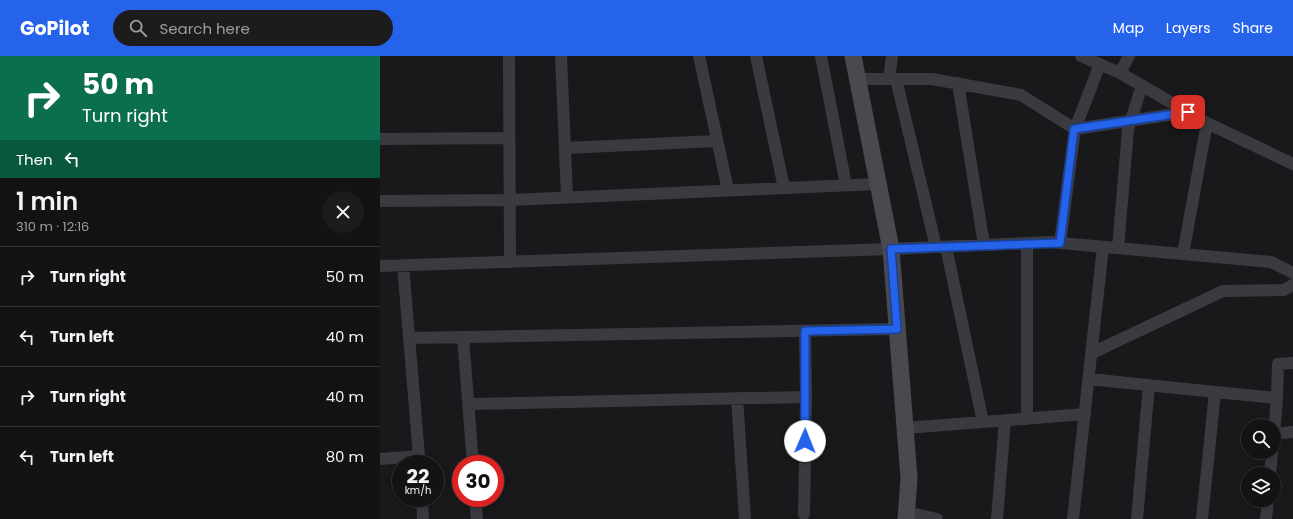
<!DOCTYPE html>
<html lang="en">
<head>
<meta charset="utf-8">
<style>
	body { margin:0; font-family:Poppins,sans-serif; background:#1c1c1d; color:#f1f3f6; height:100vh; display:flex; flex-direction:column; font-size:15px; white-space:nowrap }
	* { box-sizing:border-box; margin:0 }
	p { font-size:13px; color:#9d9ea0 }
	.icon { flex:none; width:22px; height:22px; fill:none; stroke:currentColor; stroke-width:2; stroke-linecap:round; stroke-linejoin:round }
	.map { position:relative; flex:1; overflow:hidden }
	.sheet { display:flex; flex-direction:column; background:#131314; width:380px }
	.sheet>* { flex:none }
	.guide { background:#0b6e4f; color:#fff; overflow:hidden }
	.tools { position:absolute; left:861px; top:363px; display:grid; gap:8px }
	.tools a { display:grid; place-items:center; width:40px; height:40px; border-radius:50%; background:#131314; box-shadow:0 2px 6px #0003,0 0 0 1px #323234; font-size:20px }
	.speed { position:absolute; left:12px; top:399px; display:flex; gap:8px; font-size:20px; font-weight:700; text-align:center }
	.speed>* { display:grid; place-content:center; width:52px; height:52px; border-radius:50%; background:#131314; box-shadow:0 2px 6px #0003,0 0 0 1px #323234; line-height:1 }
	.speed small { font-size:10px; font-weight:400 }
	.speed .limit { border:6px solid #d22; background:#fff; color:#111 }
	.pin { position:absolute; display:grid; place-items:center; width:34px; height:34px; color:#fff; margin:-17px; border-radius:8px; box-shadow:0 2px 6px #0006 }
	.me { position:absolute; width:44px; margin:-22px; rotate:1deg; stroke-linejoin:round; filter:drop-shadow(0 0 3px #0008) }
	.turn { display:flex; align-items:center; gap:14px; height:84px; padding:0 16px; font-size:18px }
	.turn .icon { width:52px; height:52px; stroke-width:2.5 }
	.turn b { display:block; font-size:28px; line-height:34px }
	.then { display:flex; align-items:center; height:38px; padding:0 16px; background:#0003; gap:8px; font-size:15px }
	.round { display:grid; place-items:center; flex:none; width:42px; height:42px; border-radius:21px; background:#1c1c1d }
	.summary { display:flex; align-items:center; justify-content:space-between; height:68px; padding:0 16px }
	h1 { font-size:24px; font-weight:600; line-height:30px }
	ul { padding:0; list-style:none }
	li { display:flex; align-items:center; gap:12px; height:60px; padding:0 16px; border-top:1px solid #323234 }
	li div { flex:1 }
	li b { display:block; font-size:15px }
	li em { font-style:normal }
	header { display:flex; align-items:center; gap:24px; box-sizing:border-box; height:56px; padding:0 20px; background:#2563eb; color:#fff }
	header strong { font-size:19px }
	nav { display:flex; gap:22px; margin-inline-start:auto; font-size:14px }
	.search { width:280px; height:36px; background:#1c1c1d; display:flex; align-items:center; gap:10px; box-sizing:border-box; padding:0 14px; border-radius:22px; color:#9d9ea0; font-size:15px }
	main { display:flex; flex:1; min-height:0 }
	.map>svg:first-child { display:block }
</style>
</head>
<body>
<header>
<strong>GoPilot</strong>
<div class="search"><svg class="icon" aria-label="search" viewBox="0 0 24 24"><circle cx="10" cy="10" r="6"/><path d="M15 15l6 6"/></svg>Search here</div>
<nav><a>Map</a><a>Layers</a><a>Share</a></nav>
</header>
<main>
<section class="sheet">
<div class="guide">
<div class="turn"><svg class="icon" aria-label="right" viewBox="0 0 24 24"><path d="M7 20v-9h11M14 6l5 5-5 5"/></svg><div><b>50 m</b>Turn right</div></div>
<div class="then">Then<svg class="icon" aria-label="left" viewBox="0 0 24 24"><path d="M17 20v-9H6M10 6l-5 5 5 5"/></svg></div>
</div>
<div class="summary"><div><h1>1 min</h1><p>310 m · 12:16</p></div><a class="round"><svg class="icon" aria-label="close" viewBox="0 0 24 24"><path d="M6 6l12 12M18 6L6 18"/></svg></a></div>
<ul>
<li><svg class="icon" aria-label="right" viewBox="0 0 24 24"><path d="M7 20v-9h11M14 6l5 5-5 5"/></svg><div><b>Turn right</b></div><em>50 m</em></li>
<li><svg class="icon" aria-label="left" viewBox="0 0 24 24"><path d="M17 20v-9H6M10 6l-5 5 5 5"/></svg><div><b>Turn left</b></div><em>40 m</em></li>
<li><svg class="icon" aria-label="right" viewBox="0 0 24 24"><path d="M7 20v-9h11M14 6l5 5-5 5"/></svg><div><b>Turn right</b></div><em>40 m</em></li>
<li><svg class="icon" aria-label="left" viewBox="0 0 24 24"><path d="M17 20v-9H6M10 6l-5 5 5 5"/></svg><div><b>Turn left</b></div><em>80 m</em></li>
</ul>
</section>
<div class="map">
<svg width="913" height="463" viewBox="0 0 913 463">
	<rect width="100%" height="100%" fill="#19191b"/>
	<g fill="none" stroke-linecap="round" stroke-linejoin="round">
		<path stroke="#3a3b40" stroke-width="12" d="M129,0L130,206
			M181,0L187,141
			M319,0L348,134
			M376,0L404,132
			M441,0L466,129
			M701,0L740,17L749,0
			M720,8L695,73L808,56
			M740,17L827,67L803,198
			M478,23H552L641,39L695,73L680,187
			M509,23L512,0
			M516,23L556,191
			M578,27L604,189
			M827,67L913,108
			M0,83L129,82
			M185,92L337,85
			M0,145L130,144L498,128
			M647,187V363
			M566,191L603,366
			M738,192L748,74L762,29
			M23,209L39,400
			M0,210L511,193L670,186L891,206L913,217
			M83,281L93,408
			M29,282L517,273
			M712,297L843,235L904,234L913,229
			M709,323L835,336L822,463
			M835,336L897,342L894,379
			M357,342L365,463
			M897,342L898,308L913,307
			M88,348L426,341
			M525,372L705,358
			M894,378L913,376
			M0,403L39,400L40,408
			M890,418L892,396
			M42,442L43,463
			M95,442L97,463
			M526,456L557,463
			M424,458L426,341L425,275
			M617,463L625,364
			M693,463L723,191
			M757,463L769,329
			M886,463L888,444"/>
		<path stroke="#484a4f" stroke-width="17" d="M473,0L511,193L529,422L526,463"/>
	</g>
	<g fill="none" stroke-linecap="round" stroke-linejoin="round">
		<g stroke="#184099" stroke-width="10">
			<path id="route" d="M425,385V275L517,273L511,193L680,187L694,73L808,56"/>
		</g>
		<use href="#route" stroke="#2563eb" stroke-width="7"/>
	</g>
</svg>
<div class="tools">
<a><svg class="icon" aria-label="search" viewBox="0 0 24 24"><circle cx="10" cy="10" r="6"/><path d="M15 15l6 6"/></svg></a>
<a><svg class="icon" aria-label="layers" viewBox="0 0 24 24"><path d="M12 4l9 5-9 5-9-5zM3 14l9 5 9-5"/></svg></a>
</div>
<div class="speed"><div>22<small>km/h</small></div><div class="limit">30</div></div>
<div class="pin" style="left:808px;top:56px;background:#d93025"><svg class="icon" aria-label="arrive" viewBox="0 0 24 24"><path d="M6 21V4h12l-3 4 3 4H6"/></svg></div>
<svg class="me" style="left:425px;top:385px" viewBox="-20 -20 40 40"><circle r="19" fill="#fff"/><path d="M0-13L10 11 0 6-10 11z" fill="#2563eb"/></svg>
</div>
</main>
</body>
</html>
